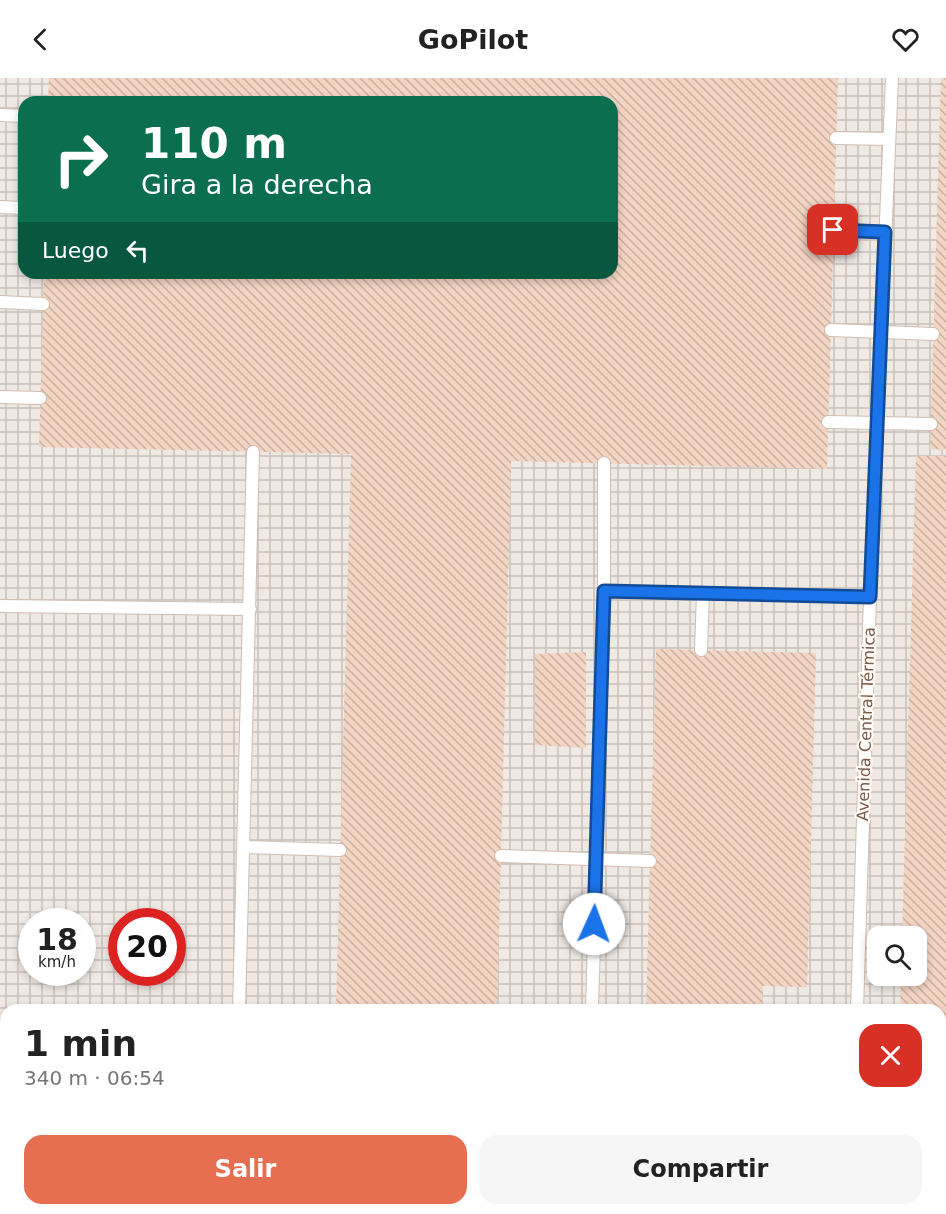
<!DOCTYPE html>
<html lang="es">
<head>
<meta charset="utf-8">
<style>
	body { margin:0; font-family:"DejaVu Sans",sans-serif; background:#f6f6f6; color:#222; height:100vh; display:flex; flex-direction:column; font-size:22px; white-space:nowrap }
	* { box-sizing:border-box; margin:0 }
	p { font-size:20px; color:#767676 }
	.icon { flex:none; width:33px; height:33px; fill:none; stroke:currentColor; stroke-width:2; stroke-linecap:round; stroke-linejoin:round }
	.map { position:relative; flex:1; overflow:hidden }
	.drawer { position:absolute; left:0px; top:926px; width:946px; height:212px; display:flex; flex-direction:column; background:#fff; border-radius:18px 18px 0 0; box-shadow:0 3px 9px #0003 }
	.drawer>* { flex:none }
	.top-card { position:absolute; left:18px; top:18px; width:600px; height:183px; border-radius:18px; box-shadow:0 3px 9px #0003; background:#0b6e4f; color:#fff; overflow:hidden }
	.tools { position:absolute; left:867px; top:848px; display:grid; gap:12px }
	.tools a { display:grid; place-items:center; width:60px; height:60px; border-radius:12px; background:#fff; box-shadow:0 3px 9px #0003; font-size:30px }
	.speed { position:absolute; left:18px; top:830px; display:flex; gap:12px; font-size:30px; font-weight:700; text-align:center }
	.speed>* { display:grid; place-content:center; width:78px; height:78px; border-radius:50%; background:#fff; box-shadow:0 3px 9px #0003; line-height:1 }
	.speed small { font-size:15px; font-weight:400 }
	.speed .limit { border:9px solid #d22; background:#fff; color:#111 }
	.pin { position:absolute; display:grid; place-items:center; width:51px; height:51px; color:#fff; margin:-26px; border-radius:12px; box-shadow:0 3px 9px #0006 }
	.me { position:absolute; width:66px; margin:-33px; rotate:2deg; stroke-linejoin:round; filter:drop-shadow(0 0 4px #0008) }
	.turn { display:flex; align-items:center; gap:21px; height:126px; padding:0 24px; font-size:27px }
	.turn .icon { width:78px; height:78px; stroke-width:2.5 }
	.turn b { display:block; font-size:42px; line-height:51px }
	.then { display:flex; align-items:center; height:57px; padding:0 24px; background:#0003; gap:12px; font-size:22px }
	.round { display:grid; place-items:center; flex:none; width:63px; height:63px; border-radius:18px; background:#f6f6f6 }
	.overview { display:flex; align-items:center; justify-content:space-between; height:102px; padding:0 24px }
	h1 { font-size:36px; font-weight:800; line-height:45px }
	.button { display:flex; gap:12px; margin-top:auto; padding:12px 24px }
	.button a { flex:1; height:69px; border-radius:18px; background:#e76f51; color:#fff; font-size:24px; font-weight:800; line-height:69px; text-align:center }
	.button a+a { background:#f6f6f6; color:#222 }
	header { display:flex; justify-content:space-between; align-items:center; height:78px; padding:0 24px; background:#fff; font-size:27px; font-weight:800 }
	.map>svg:first-child { display:block }
</style>
</head>
<body>
<header><svg class="icon" aria-label="back" viewBox="0 0 24 24"><path d="M15 5l-7 7 7 7"/></svg>GoPilot<svg class="icon" aria-label="heart" viewBox="0 0 24 24"><path d="M12 20l-8-8c-3-5 5-10 8-4 3-6 11-1 8 4z"/></svg></header>
<div class="map">
<svg width="946" height="1136" viewBox="0 0 946 1136">
	<defs>
		<pattern id="industrial-grid" width="8" height="8" patternUnits="userSpaceOnUse" patternTransform="scale(1.5)"><rect width="8" height="8" fill="#efe9e4"/><path d="M0 4h8M4 0v8" fill="none" stroke="#c7c0bb"/></pattern>
		<pattern id="building-back-hatch" width="6" height="6" patternUnits="userSpaceOnUse" patternTransform="scale(1.5)"><rect width="6" height="6" fill="#f3d5c3"/><path d="M-1 5l2 2M0 0l6 6M5-1l2 2" fill="none" stroke="#cab0a1"/></pattern>
	</defs>
	<rect width="100%" height="100%" fill="#fdf6ec"/>
	<path fill="url(#industrial-grid)" fill-rule="evenodd" d="M0,0H946V1136H0ZM24,24H612V195H24ZM32,843H82V894H32ZM122,843H172V894H122ZM878,858H916V897H878ZM6,932H940V1131H6Z"/>
	<path fill="url(#building-back-hatch)" d="M49,0H838L827,391L511,383L497,932H336L351,376L39,369L44,195H612V24H48Z
		M941,0H946V372L930,371Z
		M916,378H946V1136H911V1131H940V932H900L901,897H916V858H902Z
		M656,571L816,575L807,909L763,908L762,932H646Z
		M586,574V670L535,667V576Z
		M0,1024H6V1077L0,1076Z
		M12,1131H219V1136H12Z
		M301,1131H491V1136H301Z
		M641,1131H757V1136H641Z"/>
	<g fill="none" stroke-linecap="round" stroke-linejoin="round">
		<g stroke="#d1beb0" stroke-width="14">
			<path id="lane" d="M0,37L24,38
				M836,60L889,61
				M0,129L24,130
				M833,152L885,154
				M0,224L43,226
				M831,252L933,256
				M0,319L40,320
				M828,344L931,346
				M604,513V385
				M0,528L250,531
				M701,572L703,515
				M244,769L340,772
				M501,778L650,783
				M239,932L253,374
				M592,932L604,513L870,519
				M857,932L870,519L892,0
				M940,1074H941
				M234,1136V1131
				M587,1136V1131
				M851,1136V1131"/>
		</g>
		<use href="#lane" stroke="#fff" stroke-width="12"/>
	</g>
	<g fill="none" stroke-linecap="round" stroke-linejoin="round">
		<g stroke="#114b97" stroke-width="15">
			<path id="route" d="M594,846L604,513L870,519L885,154L833,152"/>
		</g>
		<use href="#route" stroke="#1a73e8" stroke-width="10"/>
	</g>
	<g text-anchor="middle" dominant-baseline="central" stroke-width="4.5" stroke-linejoin="round" paint-order="stroke">
		<g font-size="16" fill="#7a5c4d" stroke="#fffaf3">
			<text transform="translate(866 646) rotate(-88)">Avenida Central Térmica</text>
		</g>
	</g>
</svg>
<div class="tools">
<a><svg class="icon" aria-label="search" viewBox="0 0 24 24"><circle cx="10" cy="10" r="6"/><path d="M15 15l6 6"/></svg></a>
</div>
<div class="speed"><div>18<small>km/h</small></div><div class="limit">20</div></div>
<div class="pin" style="left:833px;top:152px;background:#d93025"><svg class="icon" aria-label="arrive" viewBox="0 0 24 24"><path d="M6 21V4h12l-3 4 3 4H6"/></svg></div>
<svg class="me" style="left:594px;top:846px" viewBox="-20 -20 40 40"><circle r="19" fill="#fff"/><path d="M0-13L10 11 0 6-10 11z" fill="#1a73e8"/></svg>
<div class="top-card">
<div class="turn"><svg class="icon" aria-label="right" viewBox="0 0 24 24"><path d="M7 20v-9h11M14 6l5 5-5 5"/></svg><div><b>110 m</b>Gira a la derecha</div></div>
<div class="then">Luego<svg class="icon" aria-label="left" viewBox="0 0 24 24"><path d="M17 20v-9H6M10 6l-5 5 5 5"/></svg></div>
</div>
<section class="drawer">
<div class="overview"><div><h1>1 min</h1><p>340 m · 06:54</p></div><a class="round" style="background:#d93025;color:#fff"><svg class="icon" aria-label="close" viewBox="0 0 24 24"><path d="M6 6l12 12M18 6L6 18"/></svg></a></div>
<div class="button"><a>Salir</a><a>Compartir</a></div>
</section>
</div>
</body>
</html>
